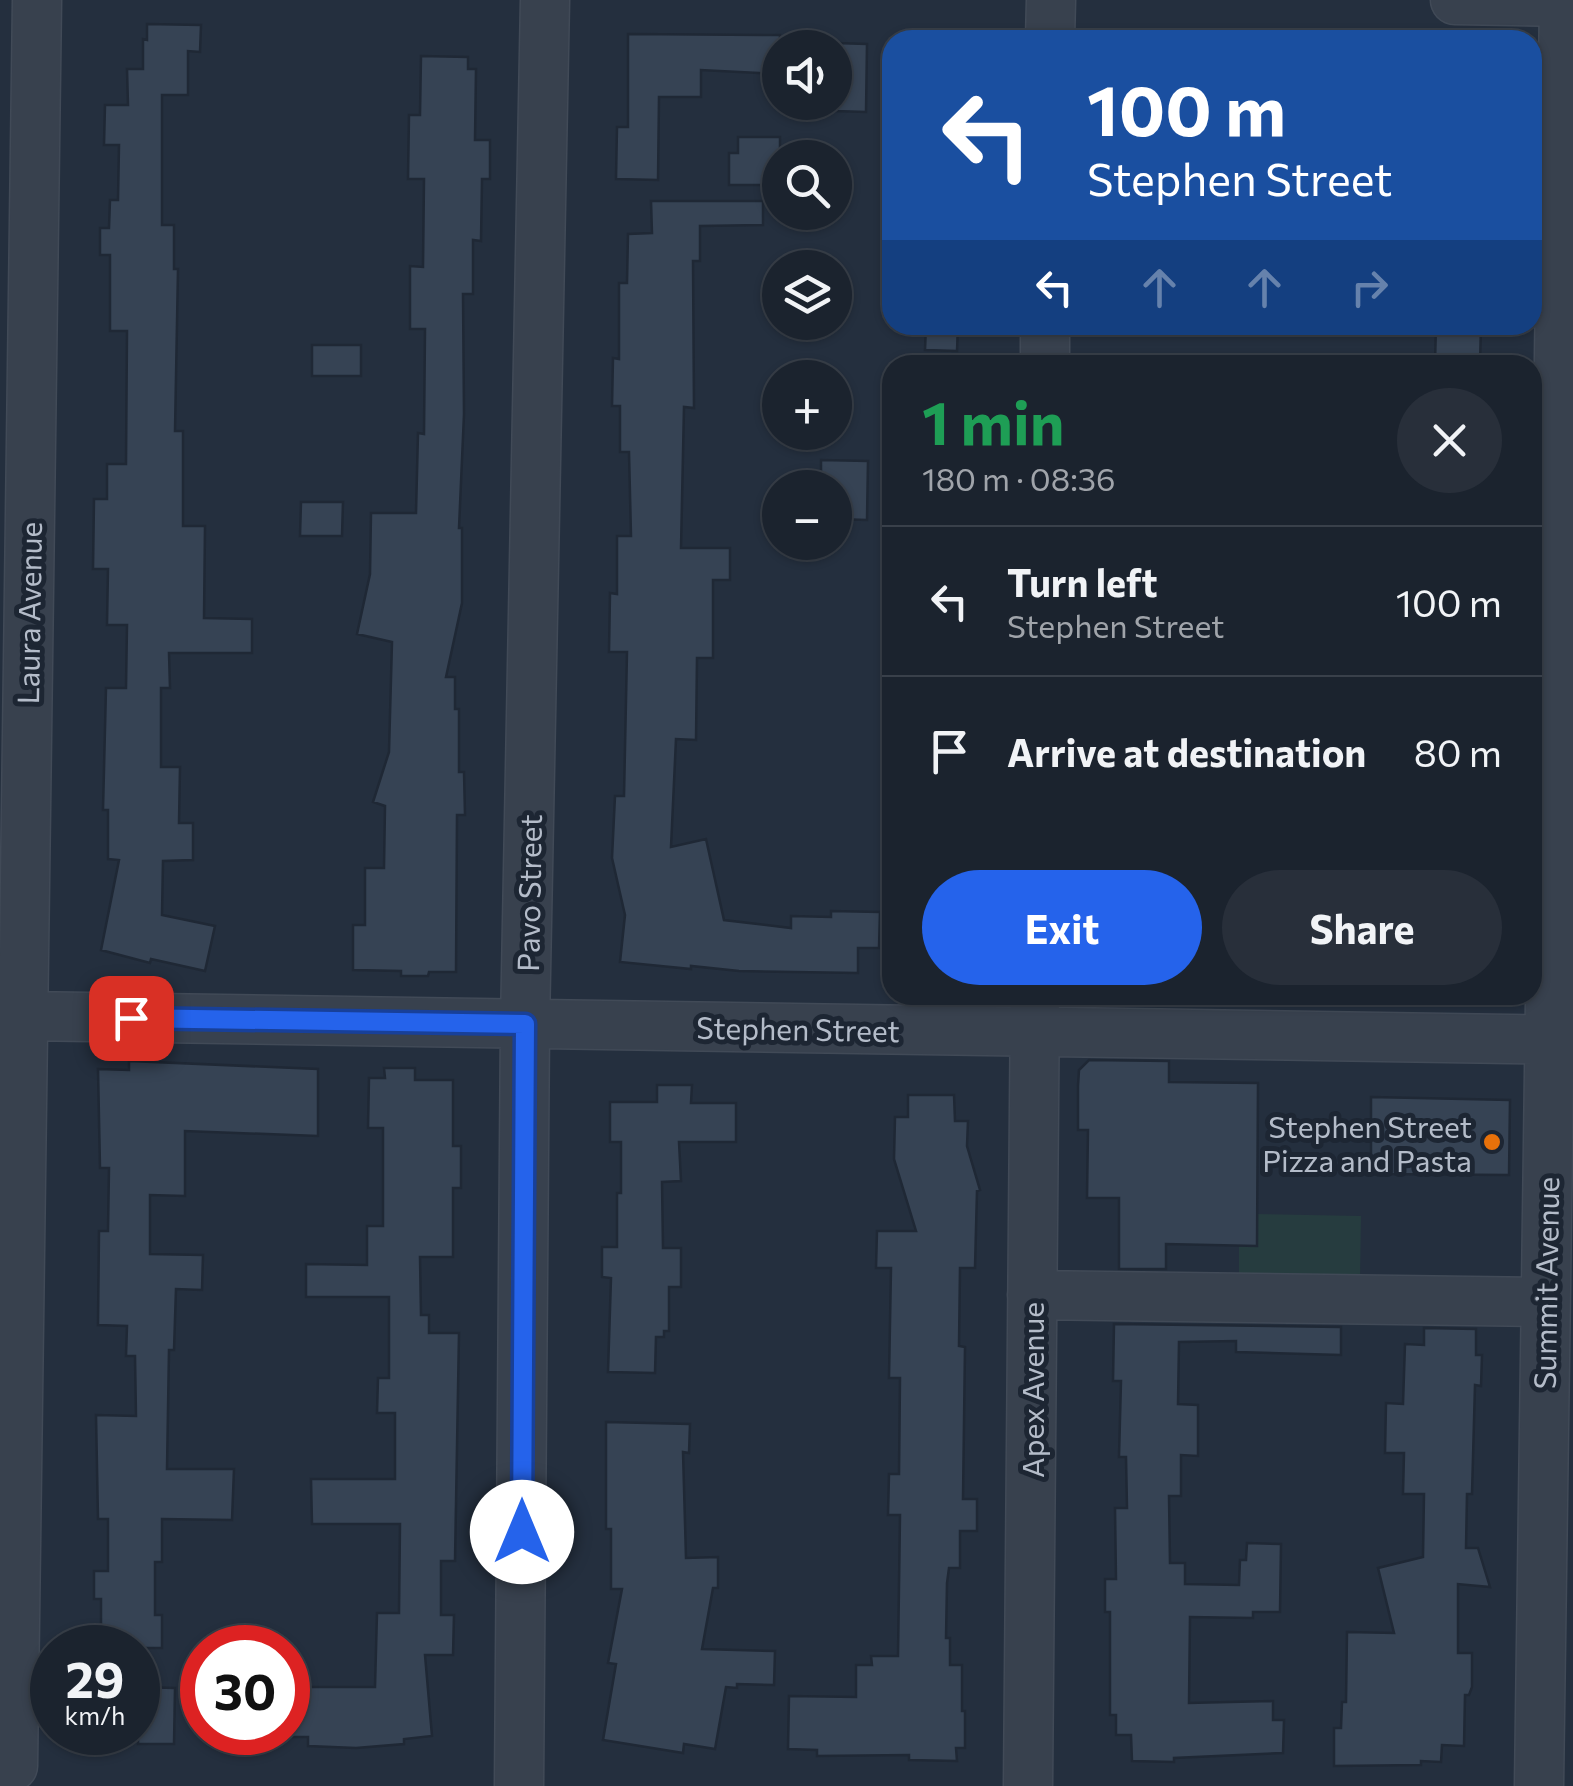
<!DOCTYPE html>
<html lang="en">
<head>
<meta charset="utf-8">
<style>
	body { margin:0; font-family:Commissioner,sans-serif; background:#282f3a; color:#f1f3f6; height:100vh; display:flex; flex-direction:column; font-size:38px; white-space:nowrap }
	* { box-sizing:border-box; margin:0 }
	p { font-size:32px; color:#a0a4aa }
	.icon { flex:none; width:55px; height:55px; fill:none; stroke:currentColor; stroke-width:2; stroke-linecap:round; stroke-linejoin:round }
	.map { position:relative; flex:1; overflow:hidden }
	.details { position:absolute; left:882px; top:355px; width:660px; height:650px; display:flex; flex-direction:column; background:#1b232e; border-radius:30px; box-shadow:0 2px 8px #0004,0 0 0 2px #39404a }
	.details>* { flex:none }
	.top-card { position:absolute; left:882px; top:30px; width:660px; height:305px; border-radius:30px; box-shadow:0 2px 8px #0004,0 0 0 2px #39404a; background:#1a4fa0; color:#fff; overflow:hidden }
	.buttons { position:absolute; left:762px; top:30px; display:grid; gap:20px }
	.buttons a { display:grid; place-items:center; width:90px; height:90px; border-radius:50%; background:#1b232e; box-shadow:0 2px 8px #0004,0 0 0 2px #39404a; font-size:50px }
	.speed { position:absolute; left:30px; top:1625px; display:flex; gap:20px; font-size:50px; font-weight:700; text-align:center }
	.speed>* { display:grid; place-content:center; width:130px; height:130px; border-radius:50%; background:#1b232e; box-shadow:0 2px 8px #0004,0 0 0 2px #39404a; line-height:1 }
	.speed small { font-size:25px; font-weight:400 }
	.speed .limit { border:15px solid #d22; background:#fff; color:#111 }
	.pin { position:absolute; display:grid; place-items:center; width:85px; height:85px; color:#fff; margin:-42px; border-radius:20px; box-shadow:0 5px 15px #0006 }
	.me { position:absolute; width:110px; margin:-55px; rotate:0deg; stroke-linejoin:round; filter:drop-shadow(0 0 8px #0008) }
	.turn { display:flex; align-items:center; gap:35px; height:210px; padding:0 40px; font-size:45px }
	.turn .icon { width:130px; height:130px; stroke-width:2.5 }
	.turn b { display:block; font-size:70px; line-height:85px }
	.lanes { display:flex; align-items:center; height:95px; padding:0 40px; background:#0003; justify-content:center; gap:50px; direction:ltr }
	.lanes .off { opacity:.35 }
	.round { display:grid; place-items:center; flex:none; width:105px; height:105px; border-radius:52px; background:#282f3a }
	.headline { display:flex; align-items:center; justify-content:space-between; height:170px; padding:0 40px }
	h1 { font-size:60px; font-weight:700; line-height:75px; color:#1e9e55 }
	.button { display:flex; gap:20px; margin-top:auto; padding:20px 40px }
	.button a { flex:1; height:115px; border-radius:60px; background:#2563eb; color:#fff; font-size:40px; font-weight:700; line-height:115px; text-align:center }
	.button a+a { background:#282f3a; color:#f1f3f6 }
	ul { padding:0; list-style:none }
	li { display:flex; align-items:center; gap:30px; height:150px; padding:0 40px; border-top:2px solid #39404a }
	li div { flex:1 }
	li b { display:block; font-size:38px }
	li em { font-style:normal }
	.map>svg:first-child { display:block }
</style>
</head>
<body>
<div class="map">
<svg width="1573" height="1786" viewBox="0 0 1573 1786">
	<rect width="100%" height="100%" fill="#242f3e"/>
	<path fill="#263c3f" d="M1257,1214L1361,1216L1360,1280L1239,1278V1246L1257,1245Z"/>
	<path fill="#364354" stroke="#1f2835" stroke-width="2.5" d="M147,24L201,25L200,52L188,51V95H162V225H174V269H178L175,431H183V526H205L204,618L252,619V653H169L170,688H161V767H180L179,823H193V860L163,861L162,915L215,926L205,971L151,959L150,963L101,950L119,860L108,859V810H103L106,688H126L127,625H107L108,569H93L94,499H107V464H126L127,331H110V255H100V228H109L110,200H118L119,145H104L105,105H128L127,69H143V39L147,40Z
		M628,34L780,35V74L701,70V97H659L658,180L616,179L617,127H628Z
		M835,43L867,44L866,112L835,111Z
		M421,56L468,57V69H476L475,140H490V179H482L481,241L473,240V294H463L464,414L459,528H462V603L446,677H455V709H459V772H464L465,815H457L456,972H429L428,976H401V971L353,970V925H365V868H384L385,806L373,802L389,752L392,642L357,634L370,574L371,513H416L418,433L424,434L425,329H410V266L423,267L424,179H408L409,115H420Z
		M738,137H780V185H729V153H738Z
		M651,201H763V225L700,226V261H693L694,408L684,407L681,548H730V580H713V658H697L696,740L676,739L671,847L706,839L724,920L791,928V916L831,917V911L880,912L879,948H858V973L739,971L691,966V969L620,962L625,915L612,858L615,796H624L627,652H609L610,593L617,594V536H631L629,452H620V406H612L613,358L619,359V283H627L628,234L652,233Z
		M926,325H958L957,351L925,350Z
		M1436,325H1481L1480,364L1435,363Z
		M312,345H361V376H312Z
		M821,460L868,461L867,520L835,519V488H821Z
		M301,502H343L342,536H300Z
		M1089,1060L1169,1061V1082L1258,1083L1257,1246L1166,1244V1269H1119V1198H1087L1088,1130H1078V1086L1079,1070Z
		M129,1061L318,1069V1136L185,1131V1196L150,1195V1254L203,1255L202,1290L176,1289L174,1350H169L167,1469H234L232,1520L162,1519V1562H155V1615H162V1648H101V1599H94V1571H108V1519H98L96,1415L136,1416L135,1356H126L127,1326L98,1325L99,1231H108L109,1168H100L98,1069L129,1070Z
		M384,1068H415V1080H453V1146H461V1188H453V1257H420L421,1315H429V1333H459L455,1561H441V1615H454L453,1655H425L432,1736L404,1739V1744L356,1748L308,1746V1737H291V1687H375L377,1613H399L400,1524H312L311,1479H395V1413H377L378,1378H389V1297H306V1264L367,1265V1226H383V1128H368L369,1078H385Z
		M657,1085H692L691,1103H736V1142H679L681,1181L662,1182L663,1248H681V1287H669V1331H664V1337H656L655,1373L608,1372L611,1278L602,1277V1247H617V1193H621V1142H610V1102H657Z
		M908,1095H954L955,1121H968L967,1146L980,1190L977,1191L975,1268H960L959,1346L965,1347L963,1499H977V1531H960V1568H949L947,1583L946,1638H950V1665H962V1711H965V1748H956L957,1761L909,1760V1755L817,1756V1750L788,1749L789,1696L856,1697V1665H872L871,1656H898L900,1515H888L889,1474H899L900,1378H889L891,1268H876L877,1231H916L894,1159L895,1117H908Z
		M1371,1097L1510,1100L1509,1175L1371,1174Z
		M1114,1324L1341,1327V1355L1236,1352V1341L1179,1342L1178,1404L1198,1405V1456L1181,1455V1496H1169L1170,1563H1185V1584L1239,1585L1240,1560H1246L1247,1543L1281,1544L1280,1612H1253V1618L1190,1617L1189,1703L1273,1701V1720H1284L1283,1753L1174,1758V1762L1132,1761L1131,1735H1116V1715H1110V1612H1105V1579H1116L1115,1508H1127L1126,1457H1119L1121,1381H1113Z
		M1424,1328L1476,1329V1355H1482L1481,1386L1475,1385L1472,1494H1467L1466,1548H1478L1490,1587L1458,1584V1653H1472V1687L1469,1695H1465L1464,1746L1442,1745L1441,1762L1421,1761V1765L1334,1766V1728H1341L1342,1702H1346L1347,1632L1394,1633L1378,1568L1423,1557L1424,1494H1403L1404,1453H1385L1386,1403L1403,1404L1405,1344L1424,1345Z
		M606,1422L690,1424L689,1453L683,1452L686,1558L718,1557V1588H713L702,1649L775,1651L774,1685L737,1684V1688L726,1687L715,1749L684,1744L683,1753L603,1740L616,1664L608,1663L622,1589H611V1529H606Z
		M138,1687L175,1688L174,1744H138Z"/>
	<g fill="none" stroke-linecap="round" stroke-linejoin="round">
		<g stroke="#414a57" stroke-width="51">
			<path id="minor" d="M1455,0L1573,2
				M1050,40L1051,0
				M1045,365V325
				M23,1016L1573,1040
				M1032,1295L1545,1302
				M13,1766L37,0
				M519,1786L525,1024L545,0
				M1028,1786L1035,995
				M1539,1786L1564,0"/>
		</g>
		<use href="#minor" stroke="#38414e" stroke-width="48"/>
	</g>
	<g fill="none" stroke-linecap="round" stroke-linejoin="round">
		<g stroke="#184099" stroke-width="25">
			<path id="route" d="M131,1018L525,1024L522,1532"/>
		</g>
		<use href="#route" stroke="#2563eb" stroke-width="18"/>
	</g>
	<circle fill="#e8710a" stroke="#1d2633" stroke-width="4" cx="1492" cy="1142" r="10"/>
	<g text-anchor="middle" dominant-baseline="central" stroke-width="10" stroke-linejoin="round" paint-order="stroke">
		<g font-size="30" fill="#b4bcc9" stroke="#1d2633">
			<text transform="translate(28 613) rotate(-89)">Laura Avenue</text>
			<text transform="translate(528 893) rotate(-89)">Pavo Street</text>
			<text transform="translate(798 1028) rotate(1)">Stephen Street</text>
			<text transform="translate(1545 1283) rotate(-89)">Summit Avenue</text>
			<text transform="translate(1031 1390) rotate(-90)">Apex Avenue</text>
		</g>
		<g font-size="30" fill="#b4bcc9" stroke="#1d2633" text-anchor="end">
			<text x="1472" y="1125">Stephen Street<tspan x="1472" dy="34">Pizza and Pasta</tspan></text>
		</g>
	</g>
</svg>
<div class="buttons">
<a><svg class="icon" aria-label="sound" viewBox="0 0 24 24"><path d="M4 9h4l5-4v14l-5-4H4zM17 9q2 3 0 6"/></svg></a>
<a><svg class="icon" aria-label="search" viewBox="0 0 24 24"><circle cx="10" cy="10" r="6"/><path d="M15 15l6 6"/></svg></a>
<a><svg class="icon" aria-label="layers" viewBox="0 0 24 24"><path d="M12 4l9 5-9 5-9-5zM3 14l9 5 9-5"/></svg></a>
<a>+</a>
<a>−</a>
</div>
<div class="speed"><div>29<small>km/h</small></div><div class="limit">30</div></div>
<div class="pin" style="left:131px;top:1018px;background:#d93025"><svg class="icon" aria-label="arrive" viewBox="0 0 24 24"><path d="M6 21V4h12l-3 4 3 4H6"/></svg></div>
<svg class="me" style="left:522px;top:1532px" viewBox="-20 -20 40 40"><circle r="19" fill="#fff"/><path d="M0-13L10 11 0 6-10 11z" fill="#2563eb"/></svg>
<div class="top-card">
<div class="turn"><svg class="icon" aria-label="left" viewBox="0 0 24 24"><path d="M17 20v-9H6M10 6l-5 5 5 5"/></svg><div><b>100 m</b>Stephen Street</div></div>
<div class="lanes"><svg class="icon" aria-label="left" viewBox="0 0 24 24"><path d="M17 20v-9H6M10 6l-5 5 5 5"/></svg><svg class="icon off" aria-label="ahead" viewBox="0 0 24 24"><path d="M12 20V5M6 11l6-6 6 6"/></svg><svg class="icon off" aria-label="ahead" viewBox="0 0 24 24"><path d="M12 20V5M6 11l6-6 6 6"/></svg><svg class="icon off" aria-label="right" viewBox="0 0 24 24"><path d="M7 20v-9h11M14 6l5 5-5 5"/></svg></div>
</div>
<section class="details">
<div class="headline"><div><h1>1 min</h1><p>180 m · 08:36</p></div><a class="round"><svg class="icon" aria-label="close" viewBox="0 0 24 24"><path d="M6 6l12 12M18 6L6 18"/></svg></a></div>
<ul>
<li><svg class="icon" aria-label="left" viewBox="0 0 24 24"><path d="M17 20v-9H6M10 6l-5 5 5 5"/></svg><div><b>Turn left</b><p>Stephen Street</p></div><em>100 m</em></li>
<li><svg class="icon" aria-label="arrive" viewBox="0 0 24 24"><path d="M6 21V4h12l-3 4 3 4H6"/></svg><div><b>Arrive at destination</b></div><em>80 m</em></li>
</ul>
<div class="button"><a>Exit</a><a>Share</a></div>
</section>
</div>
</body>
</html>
